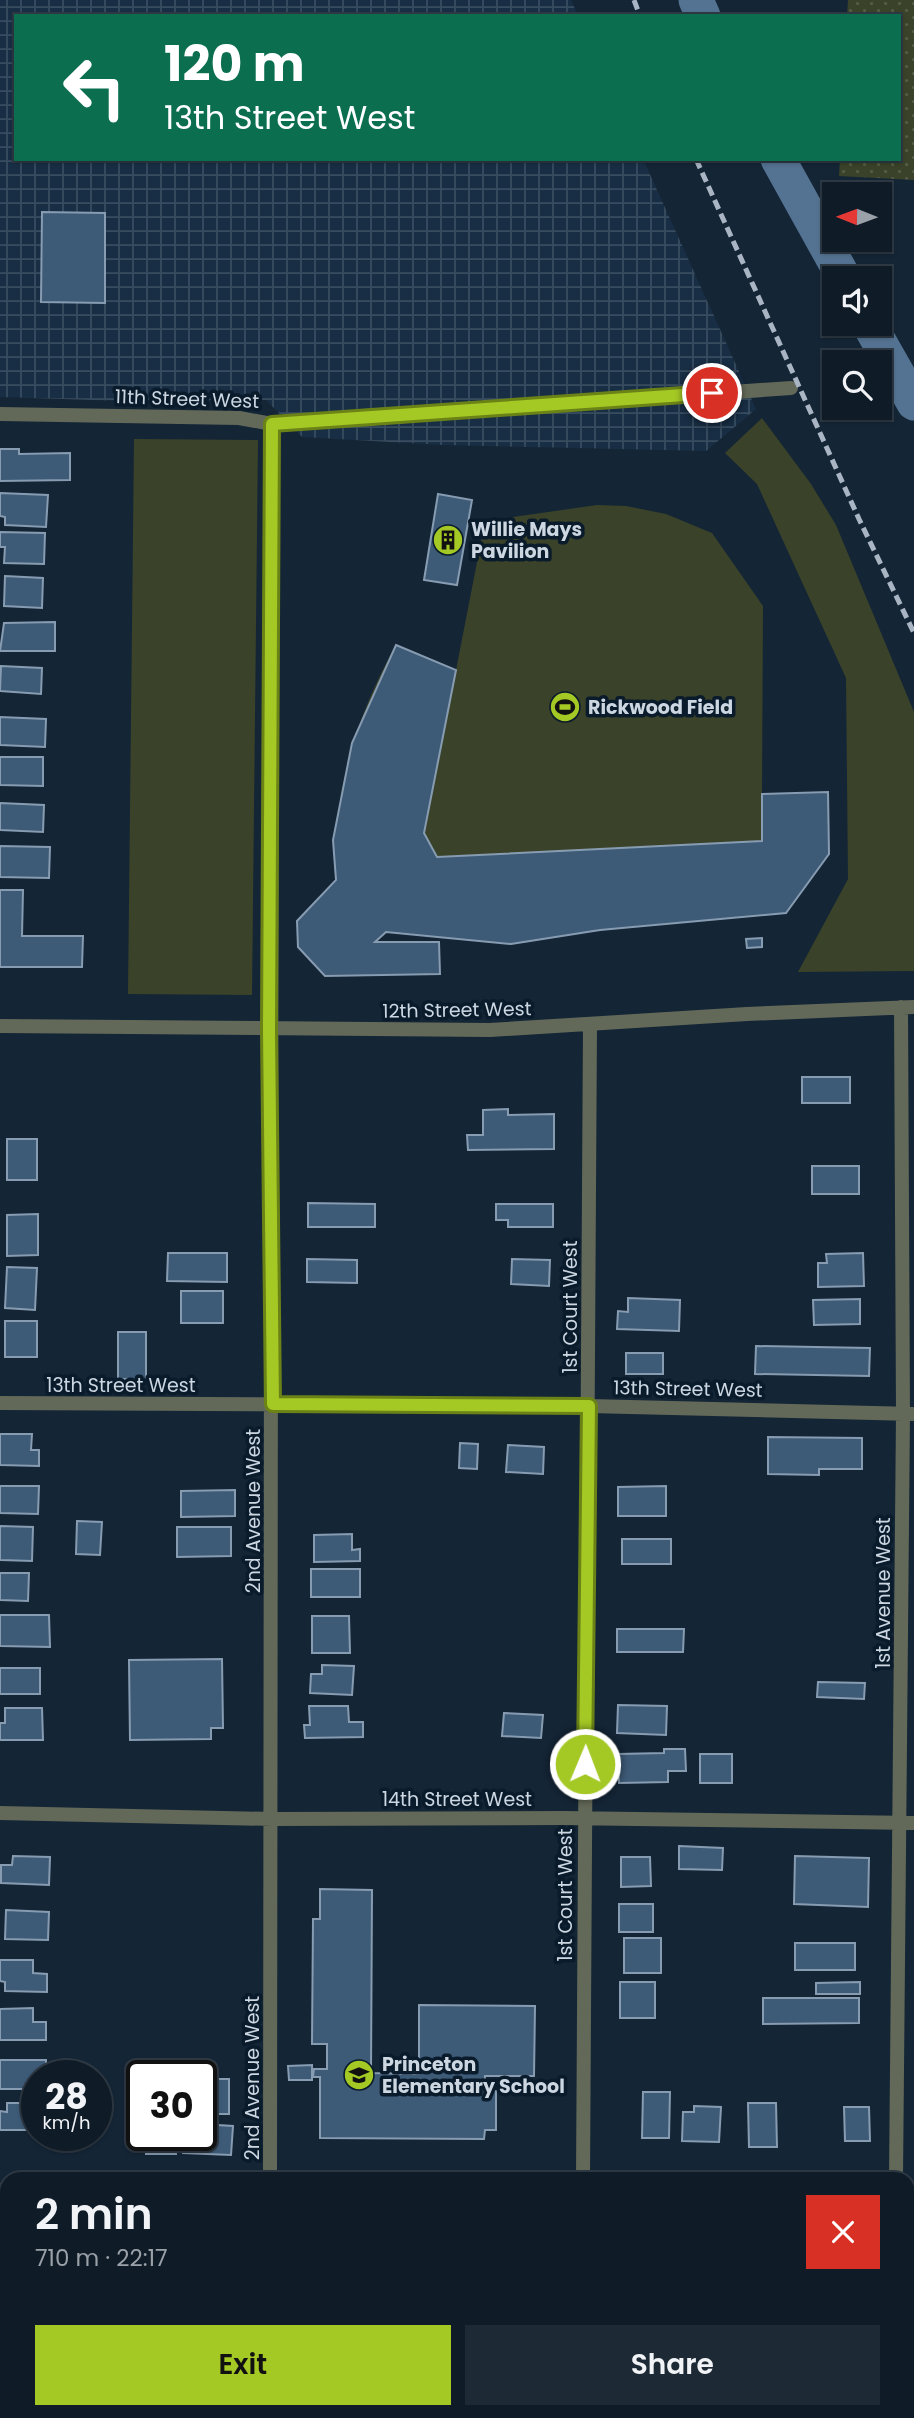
<!DOCTYPE html>
<html lang="en">
<head>
<meta charset="utf-8">
<style>
	body { margin:0; font-family:Poppins,sans-serif; background:#1d2934; color:#f1f3f6; height:100vh; display:flex; flex-direction:column; font-size:26px; white-space:nowrap }
	* { box-sizing:border-box; margin:0 }
	p { font-size:23px; color:#9ba1a8 }
	.icon { flex:none; width:38px; height:38px; fill:none; stroke:currentColor; stroke-width:2; stroke-linecap:round; stroke-linejoin:round }
	.map { position:relative; flex:1; overflow:hidden }
	.side { position:absolute; left:0px; top:2172px; width:915px; height:247px; display:flex; flex-direction:column; background:#0f1c28; border-radius:21px 21px 0 0; box-shadow:0 2px 5px #0004,0 0 0 2px #2f3a45 }
	.side>* { flex:none }
	.banner { position:absolute; left:14px; top:14px; width:887px; height:147px; border-radius:0px; box-shadow:0 2px 5px #0004,0 0 0 2px #2f3a45; background:#0b6e4f; color:#fff; overflow:hidden }
	.needle { width:46px; rotate:271deg }
	.buttons { position:absolute; left:822px; top:182px; display:grid; gap:14px }
	.buttons a { display:grid; place-items:center; width:70px; height:70px; border-radius:0px; background:#0f1c28; box-shadow:0 2px 5px #0004,0 0 0 2px #2f3a45; font-size:35px }
	.speed { position:absolute; left:21px; top:2060px; display:flex; gap:14px; font-size:35px; font-weight:700; text-align:center }
	.speed>* { display:grid; place-content:center; width:91px; height:91px; border-radius:50%; background:#0f1c28; box-shadow:0 2px 5px #0004,0 0 0 2px #2f3a45; line-height:1 }
	.speed small { font-size:18px; font-weight:400 }
	.speed .limit { border:4px solid #111; border-radius:10px; background:#fff; color:#111 }
	.pin { position:absolute; display:grid; place-items:center; width:60px; height:60px; color:#fff; margin:-30px; border:4px solid #fff; border-radius:50%; box-shadow:0 2px 7px #0007 }
	.me { position:absolute; width:77px; margin:-38px; rotate:1deg; stroke-linejoin:round; filter:drop-shadow(0 0 5px #0008) }
	.turn { display:flex; align-items:center; gap:24px; height:147px; padding:0 35px; font-size:32px }
	.turn .icon { width:91px; height:91px; stroke-width:2.5 }
	.turn b { display:block; font-size:49px; line-height:60px }
	.round { display:grid; place-items:center; flex:none; width:74px; height:74px; border-radius:0px; background:#1d2934 }
	.overview { display:flex; align-items:center; justify-content:space-between; height:119px; padding:0 35px }
	h1 { font-size:42px; font-weight:600; line-height:52px }
	.action { display:flex; gap:14px; margin-top:auto; padding:14px 35px }
	.action a { flex:1; height:80px; border-radius:0px; background:#a4c824; color:#111; font-size:28px; font-weight:600; line-height:80px; text-align:center }
	.action a+a { background:#1d2934; color:#f1f3f6 }
	.map>svg:first-child { display:block }
</style>
</head>
<body>
<div class="map">
<svg width="914" height="2418" viewBox="0 0 914 2418">
	<defs>
		<pattern id="industrial-grid" width="8" height="8" patternUnits="userSpaceOnUse" patternTransform="scale(1.75)"><rect width="8" height="8" fill="#182e44"/><path d="M0 4h8M4 0v8" fill="none" stroke="#384c5f"/></pattern>
		<pattern id="park-dots" width="8" height="8" patternUnits="userSpaceOnUse" patternTransform="scale(1.75)"><rect width="8" height="8" fill="#3a4229"/><path d="M2 2h.1M6 6h.1" fill="none" stroke="#555d48" stroke-width="1.8" stroke-linecap="round"/></pattern>
	</defs>
	<rect width="100%" height="100%" fill="#142536"/>
	<path fill="url(#industrial-grid)" d="M0,0H571L578,16H16V159H643L756,409L706,451L443,445L302,437L266,400L125,401L0,397Z"/>
	<path fill="#3a4229" d="M762,418L811,484L836,525L914,712V971L798,972L848,879L846,678L757,484L725,453Z
		M134,439L258,440L252,995L128,994Z
		M597,505L626,506L666,514L712,533L763,606L762,794L828,792L829,854L786,913L600,930L511,944L386,932L376,942H439L440,974L325,976L298,947L297,921L336,880C331,799 356,715 396,645L456,670L485,521Z"/>
	<path fill="url(#park-dots)" d="M848,0H914V180L839,176L840,159H900V16H847Z"/>
	<g fill="none" stroke-linecap="round" stroke-linejoin="round">
		<path stroke="#547291" stroke-width="35" d="M696,0L703,16
			M778,159L844,278
			M869,324L914,403"/>
	</g>
	<path fill="#3d5a77" stroke="#879cb1" stroke-width="2" d="M42,212L105,213V303L41,302Z
		M0,449H19V454L70,453V480L0,481Z
		M0,493L48,495L46,527L5,525V517L0,516Z
		M438,494L472,500L457,585L424,580Z
		M0,532L45,533L44,564L4,563L5,547H0Z
		M5,576L43,578L42,608L4,606Z
		M55,622V651H0L4,623Z
		M396,645L456,670L424,833L437,857L762,841V794L828,792L829,854L786,913L600,930L511,944L386,932L375,942H439L440,974L325,976L298,947L297,921L336,880L333,840L352,743Z
		M1,666L42,668L41,694L0,691Z
		M0,717L46,719L45,747L0,745Z
		M0,757H43V786L0,785Z
		M0,803L44,805L43,832L0,830Z
		M0,846L50,847L49,878L0,877Z
		M0,890H23L22,936H83L82,967H0Z
		M762,938V947L747,948L746,939Z
		M802,1077H850V1103H802Z
		M508,1109V1115L554,1114V1149L468,1150L467,1135H483V1110Z
		M7,1139H37V1180H7Z
		M812,1166H859V1194H812Z
		M308,1203L375,1204V1227H308Z
		M496,1204H553V1227H508V1220H496Z
		M38,1214V1255L7,1256V1215Z
		M168,1253H227V1282L167,1281Z
		M863,1253L864,1286L818,1287V1263H827L826,1254Z
		M307,1259L357,1260V1283L307,1282Z
		M512,1259L550,1260L549,1286L511,1284Z
		M7,1267L37,1268L35,1310L5,1308Z
		M181,1291H223V1323H181Z
		M628,1298L680,1300L679,1331L617,1329L618,1311L628,1312Z
		M860,1299V1324L814,1325L813,1300Z
		M5,1321H37V1357H5Z
		M118,1332H146V1379H118Z
		M756,1346L870,1348L869,1376L755,1374Z
		M626,1353H663V1374H626Z
		M0,1434H32L31,1450H39V1466L0,1465Z
		M768,1437L862,1438V1469H819V1475L768,1474Z
		M460,1443L478,1444L477,1469L459,1468Z
		M508,1445L544,1447L543,1474L506,1472Z
		M0,1486H39L38,1514L0,1513Z
		M666,1486V1516H618V1487Z
		M235,1490V1516L181,1517V1491Z
		M77,1521L102,1522L100,1555L76,1554Z
		M0,1526L33,1527L32,1561L0,1560Z
		M177,1527H231V1556L177,1557Z
		M352,1534V1550L360,1549V1561L314,1562V1535Z
		M622,1539H671V1564H622Z
		M311,1569H360V1597H311Z
		M0,1573H29L28,1601L0,1600Z
		M0,1615H49L50,1647L0,1646Z
		M312,1616H349L350,1653H312Z
		M617,1629H684L683,1652H617Z
		M222,1659L223,1728H211V1739L130,1740L129,1660Z
		M322,1665L354,1666L352,1695L310,1693L311,1674H322Z
		M0,1668H40V1694H0Z
		M818,1682L865,1683L864,1699L817,1697Z
		M618,1705L667,1706L666,1735L617,1733Z
		M309,1706H348L349,1722H363V1737L305,1738L304,1725H310Z
		M5,1708H42L43,1740H0V1723H5Z
		M504,1713L543,1715L541,1738L502,1736Z
		M664,1749H685L686,1771H668V1782L619,1783L618,1754L664,1753Z
		M700,1754H732V1783H700Z
		M679,1846L723,1848L722,1870L679,1869Z
		M13,1856L50,1857L49,1885L1,1883V1865H12Z
		M795,1856L869,1858L868,1907L794,1904Z
		M621,1857H650L651,1886L621,1887Z
		M320,1889L372,1890L371,2073L419,2074V2005L535,2006L534,2076H485L484,2091H496V2130H485L484,2139L320,2138V2077H313L314,2069H327V2044H312L313,1919H320Z
		M619,1904H653V1932H619Z
		M6,1910L49,1912L48,1940L5,1939Z
		M624,1938H661V1973H624Z
		M795,1943H855V1970H795Z
		M0,1960H33V1973L47,1974V1992L5,1991V1982L0,1981Z
		M620,1982H655V2018H620Z
		M860,1982V1994H816V1983Z
		M763,1998H859V2023L763,2024Z
		M33,2008V2022H46V2040H0V2009Z
		M0,2060H46V2076H37V2089H0Z
		M312,2065V2080H289L288,2066Z
		M201,2079H229V2114H202Z
		M643,2092H670L669,2138H642Z
		M7,2103H37V2130H0V2111L7,2112Z
		M748,2103H776L777,2147H749Z
		M694,2106L721,2107L719,2142L682,2141L683,2112H694Z
		M844,2107H869L870,2141H845Z
		M201,2124L233,2126L231,2155L183,2153L184,2135H201Z
		M146,2135H175L176,2154H146Z"/>
	<g fill="none" stroke-linecap="round" stroke-linejoin="round">
		<path stroke="#636958" stroke-width="14" d="M0,414L239,418L272,424L791,388
			M0,1026L490,1030L747,1014L914,1007
			M0,1403L589,1406L914,1414
			M0,1813L272,1819L563,1818L914,1823
			M270,2179L272,424
			M583,2179L590,1024
			M896,2179L903,1414L901,1007
			M0,2190L7,2189
			M908,2192H914
			M272,2412V2418
			M588,2412V2418
			M894,2418V2412"/>
		<path stroke="#a9b5c2" stroke-width="5" stroke-dasharray="10 5" stroke-linecap="butt" d="M634,0L640,16
			M696,159L859,519L914,633"/>
	</g>
	<g fill="none" stroke-linecap="round" stroke-linejoin="round">
		<g stroke="#6b8217" stroke-width="18">
			<path id="route" d="M585,1764L589,1406L273,1404L269,1030L272,424L712,393"/>
		</g>
		<use href="#route" stroke="#a4c824" stroke-width="12"/>
	</g>
	<defs>
		<g id="building-disc" transform="scale(1.575)"><circle r="9.5" fill="#a4c824" stroke="#0a1b2c"/><path d="M-4-6H4V6H1V3H-1V6H-4ZM-2.5-4.3h1.7v1.8h-1.7ZM.8-4.3h1.7v1.8H.8ZM-2.5-1h1.7V.8h-1.7ZM.8-1h1.7V.8H.8Z" fill="#111"/></g>
		<g id="stadium-disc" transform="scale(1.575)"><circle r="9.5" fill="#a4c824" stroke="#0a1b2c"/><path d="M0-5a6.5 5 0 1 0 0 10a6.5 5 0 1 0 0-10ZM-3.5-1.8h7v3.6h-7Z" fill="#111"/></g>
		<g id="school-disc" transform="scale(1.575)"><circle r="9.5" fill="#a4c824" stroke="#0a1b2c"/><path d="M0-5L7-2L0 1L-7-2ZM-4 1L0 2.5L4 1V4Q0 6-4 4Z" fill="#111"/></g>
	</defs>
	<g fill-rule="evenodd">
		<use href="#building-disc" x="448" y="540"/>
		<use href="#stadium-disc" x="565" y="707"/>
		<use href="#school-disc" x="359" y="2075"/>
	</g>
	<g text-anchor="middle" dominant-baseline="central" stroke-width="7" stroke-linejoin="round" paint-order="stroke">
		<g font-size="19" fill="#ccd7e2" stroke="#0a1b2c">
			<text transform="translate(187 399) rotate(2)">11th Street West</text>
			<text transform="translate(457 1010) rotate(-1)">12th Street West</text>
			<text transform="translate(570 1307) rotate(-90)">1st Court West</text>
			<text x="121" y="1385">13th Street West</text>
			<text transform="translate(688 1389) rotate(1)">13th Street West</text>
			<text transform="translate(253 1511) rotate(-90)">2nd Avenue West</text>
			<text transform="translate(883 1593) rotate(-90)">1st Avenue West</text>
			<text x="457" y="1799">14th Street West</text>
			<text transform="translate(565 1895) rotate(-90)">1st Court West</text>
			<text transform="translate(252 2078) rotate(-90)">2nd Avenue West</text>
		</g>
		<g font-size="19" font-weight="bold" fill="#ccd7e2" stroke="#0a1b2c" text-anchor="start">
			<text x="471" y="529">Willie Mays<tspan x="471" dy="22">Pavilion</tspan></text>
			<text x="588" y="707">Rickwood Field</text>
			<text x="382" y="2064">Princeton<tspan x="382" dy="22">Elementary School</tspan></text>
		</g>
	</g>
</svg>
<div class="buttons">
<a><svg class="needle" viewBox="-14 -14 28 28"><path d="M0-13l5 13h-10z" fill="#e53935"/><path d="M0 13l5-13h-10z" fill="#9ba1a8"/></svg></a>
<a><svg class="icon" aria-label="sound" viewBox="0 0 24 24"><path d="M4 9h4l5-4v14l-5-4H4zM17 9q2 3 0 6"/></svg></a>
<a><svg class="icon" aria-label="search" viewBox="0 0 24 24"><circle cx="10" cy="10" r="6"/><path d="M15 15l6 6"/></svg></a>
</div>
<div class="speed"><div>28<small>km/h</small></div><div class="limit">30</div></div>
<div class="pin" style="left:712px;top:393px;background:#d93025"><svg class="icon" aria-label="arrive" viewBox="0 0 24 24"><path d="M6 21V4h12l-3 4 3 4H6"/></svg></div>
<svg class="me" style="left:585px;top:1764px" viewBox="-20 -20 40 40"><circle r="17" fill="#a4c824" stroke="#fff" stroke-width="3"/><path d="M0-11L8 9 0 5-8 9z" fill="#fff"/></svg>
<div class="banner">
<div class="turn"><svg class="icon" aria-label="left" viewBox="0 0 24 24"><path d="M17 20v-9H6M10 6l-5 5 5 5"/></svg><div><b>120 m</b>13th Street West</div></div>
</div>
<section class="side">
<div class="overview"><div><h1>2 min</h1><p>710 m · 22:17</p></div><a class="round" style="background:#d93025;color:#fff"><svg class="icon" aria-label="close" viewBox="0 0 24 24"><path d="M6 6l12 12M18 6L6 18"/></svg></a></div>
<div class="action"><a>Exit</a><a>Share</a></div>
</section>
</div>
</body>
</html>
